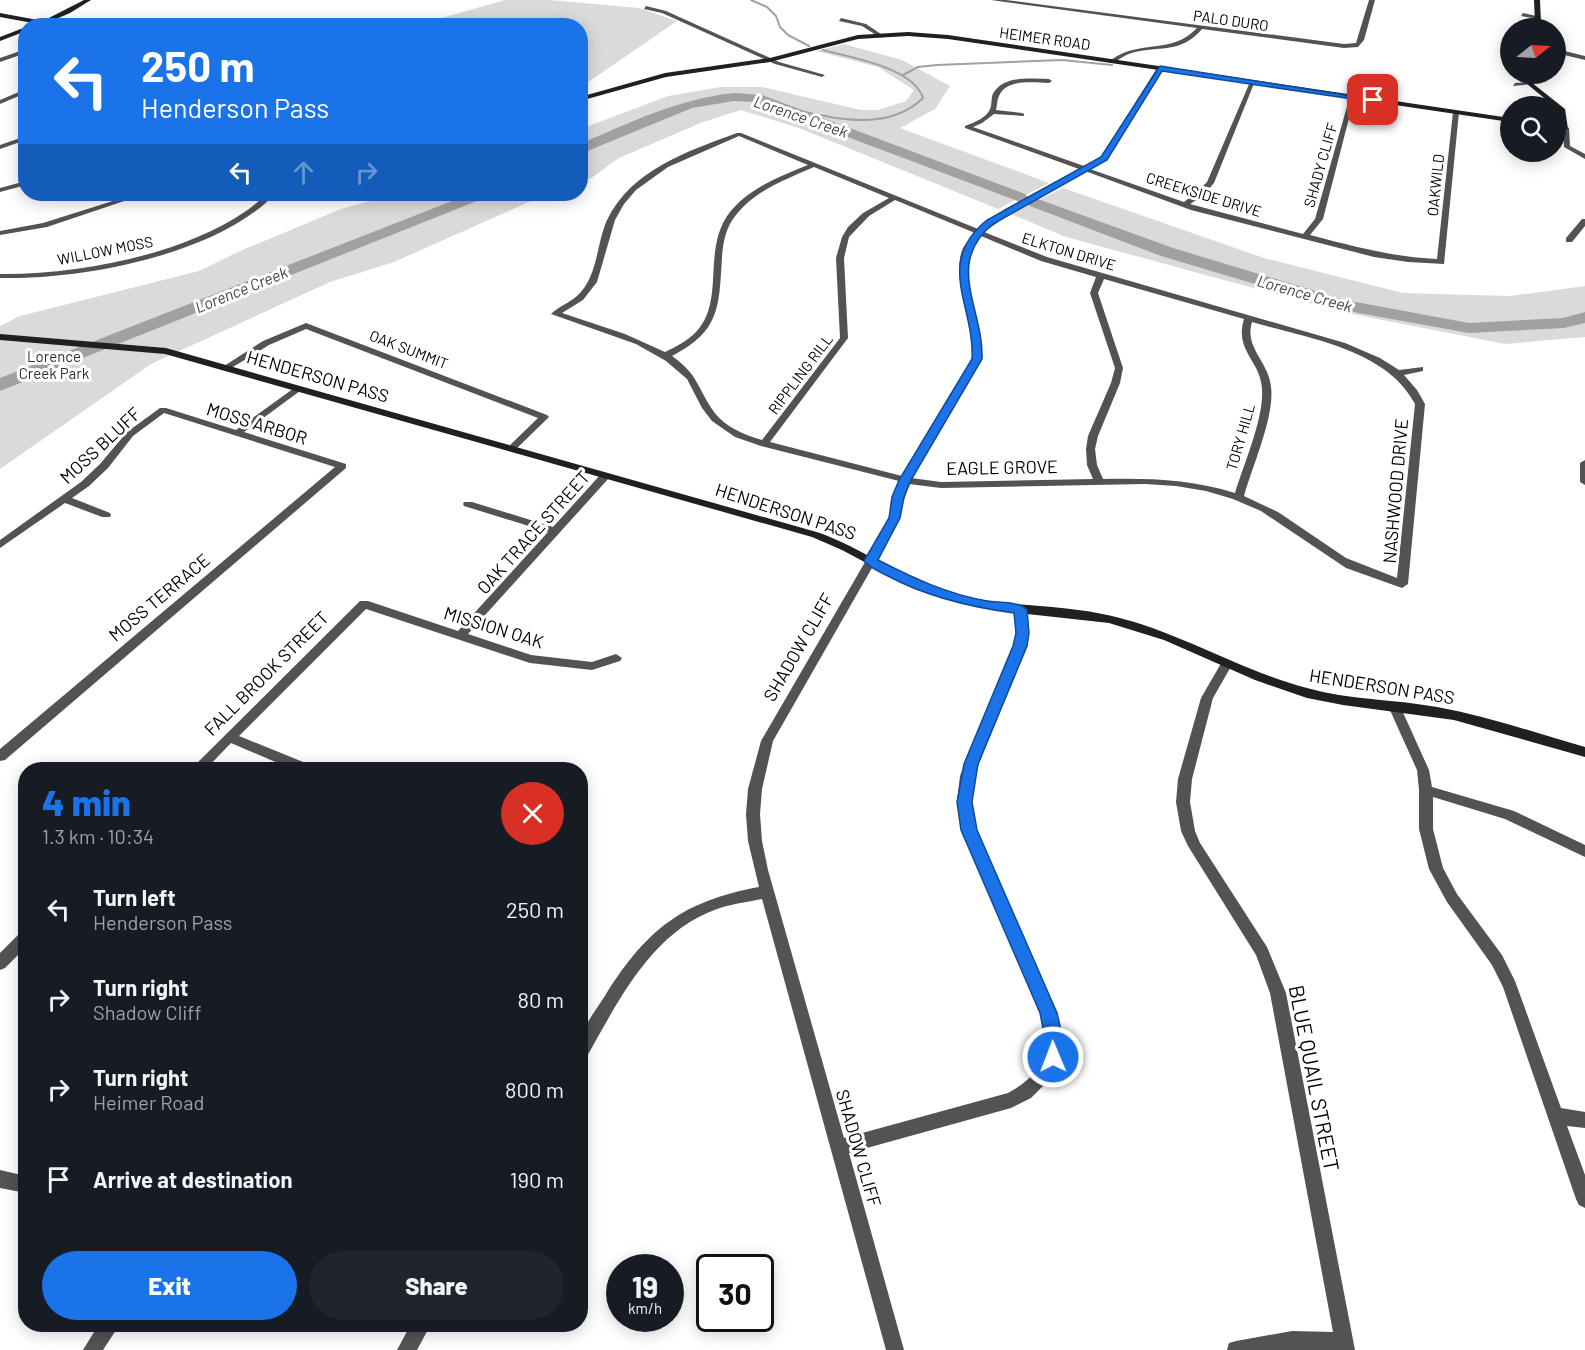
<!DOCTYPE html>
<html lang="en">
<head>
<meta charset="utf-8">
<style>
	body { margin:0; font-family:Barlow,sans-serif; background:#20242c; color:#f1f3f6; height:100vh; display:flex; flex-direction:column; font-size:22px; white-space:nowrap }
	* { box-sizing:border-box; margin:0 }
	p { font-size:20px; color:#9ea1a6 }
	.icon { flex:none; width:33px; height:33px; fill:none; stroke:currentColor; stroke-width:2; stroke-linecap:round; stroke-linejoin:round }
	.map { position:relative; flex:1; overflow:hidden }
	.details { position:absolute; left:18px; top:762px; width:570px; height:570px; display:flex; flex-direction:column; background:#171b24; border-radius:24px; box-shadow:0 3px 15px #0003 }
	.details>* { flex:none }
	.top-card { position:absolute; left:18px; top:18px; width:570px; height:183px; border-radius:24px; box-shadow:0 3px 15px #0003; background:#1a73e8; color:#fff; overflow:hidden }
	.needle { width:39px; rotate:72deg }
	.controls { position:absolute; left:1500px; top:18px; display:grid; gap:12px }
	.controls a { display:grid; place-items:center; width:66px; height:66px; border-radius:50%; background:#171b24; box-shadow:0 3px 15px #0003; font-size:30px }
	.speed { position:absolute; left:606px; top:1254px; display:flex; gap:12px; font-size:30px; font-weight:700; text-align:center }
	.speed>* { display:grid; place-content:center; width:78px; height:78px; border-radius:50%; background:#171b24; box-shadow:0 3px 15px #0003; line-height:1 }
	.speed small { font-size:15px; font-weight:400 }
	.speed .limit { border:3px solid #111; border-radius:9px; background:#fff; color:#111 }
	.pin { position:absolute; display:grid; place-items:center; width:51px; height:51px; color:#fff; margin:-26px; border-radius:12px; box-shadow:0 3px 9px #0006 }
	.me { position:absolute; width:66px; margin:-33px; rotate:359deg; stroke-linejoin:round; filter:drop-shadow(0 0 4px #0008) }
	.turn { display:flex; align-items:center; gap:21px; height:126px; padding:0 24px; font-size:27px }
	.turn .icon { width:78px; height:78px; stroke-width:2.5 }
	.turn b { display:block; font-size:42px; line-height:51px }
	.lanes { display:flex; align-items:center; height:57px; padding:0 24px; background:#0003; justify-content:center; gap:30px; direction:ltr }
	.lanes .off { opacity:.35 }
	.round { display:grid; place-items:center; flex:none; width:63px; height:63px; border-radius:32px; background:#20242c }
	.overview { display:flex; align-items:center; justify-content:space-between; height:102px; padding:0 24px }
	h1 { font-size:36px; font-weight:800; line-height:45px; color:#1a73e8 }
	.action { display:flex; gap:12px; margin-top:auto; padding:12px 24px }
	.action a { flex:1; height:69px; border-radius:36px; background:#1a73e8; color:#fff; font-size:24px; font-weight:800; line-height:69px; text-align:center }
	.action a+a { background:#20242c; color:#f1f3f6 }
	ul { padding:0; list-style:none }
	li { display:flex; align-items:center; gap:18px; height:90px; padding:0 24px }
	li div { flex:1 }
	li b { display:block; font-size:22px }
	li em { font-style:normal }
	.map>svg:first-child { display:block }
</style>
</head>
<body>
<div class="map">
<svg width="1585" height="1350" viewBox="0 0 1585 1350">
	<rect width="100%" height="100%" fill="#fff"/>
	<path fill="#dadada" d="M505,0H549L639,8L677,21L581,87L580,26L339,25L431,21Z
		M844,44L902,60L950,86L935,109L900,128L1049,183L998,209L799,128L741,110L703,122L619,158L590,179L581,178V129L668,96L721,87H762L861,110H878L906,101L914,90L878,67L816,51Z
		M1063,188L1264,258L1403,293L1510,296L1585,286V337L1505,344L1342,312L1066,237L1011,214Z
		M394,194H547L394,262L330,282L151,364L0,469V326L20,316L199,271L238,252L341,209Z"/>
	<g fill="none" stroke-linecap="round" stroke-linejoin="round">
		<path stroke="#a1a1a1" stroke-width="2" d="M751,0L767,7L776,16L780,27L788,35L809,46
			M903,75L918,67L937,65L1062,60L1112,65
			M781,107C827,116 885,135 923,98C913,67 851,58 823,50"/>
		<path fill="#a1a1a1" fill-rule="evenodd" d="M734,93L762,95L1025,194L1028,197L1020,202L1015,200L755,102L734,101L692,108L580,154V144C631,122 678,99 734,93Z
			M470,194H490L487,197L0,391V378Z
			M1035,198L1173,248L1345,300L1469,323L1563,318L1585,312V323L1564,328L1469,333L1342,310L1161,256L1030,206L1027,203L1030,200Z"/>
		<path fill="#535353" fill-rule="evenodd" d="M991,0H1006L1344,44L1356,43L1369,0H1375L1364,40L1358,47L1344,48L1202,29C1181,53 1163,46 1135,52C1126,54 1120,59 1113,63L1111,60C1139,39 1172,55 1197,28Z
			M646,6L666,11L779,62L825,75L822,77L775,64L662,13L644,9Z
			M1523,13L1541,17L1538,19L1521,16Z
			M841,18L866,24L881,34L876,35L862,26L839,21Z
			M26,49V53L0,62V58Z
			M1556,49L1585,56V60L1556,53Z
			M1160,66L1163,68L1106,159L1090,169L1184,202L1197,192L1207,182L1250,82L1255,81L1214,183L1203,196L1190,204L1303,234L1315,219L1350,96L1355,95L1323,219L1310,235C1352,246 1393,257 1437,259L1453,112L1456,110L1459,112L1444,264L1408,262L1374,257L1191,210L1085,171L1011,213L984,232L1047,257L1345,343L1380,358L1399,370L1423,367V371L1404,375L1417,390L1425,404L1408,584L1402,588L1346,568L1261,511L1233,499L1206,491L1176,486L1145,484L941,488L909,484L896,526L773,741L762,789L760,814L762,841L768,870L844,1138L1008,1093C1046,1072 1048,1053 1040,1013L962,830L957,802L960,776L1014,646L1016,633L1015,610L1017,607H1025L1028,633L1026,646L974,776L971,802L976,830L1056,1013L1060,1042L1057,1065L1049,1080L1031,1098L1011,1108L849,1153L904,1350H886L762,899C747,902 731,904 717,909C651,932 618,1002 586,1058L580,1060C580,1054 579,1044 581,1037C583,1027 600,1004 606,994C647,929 683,901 759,887L748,841L746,814L748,789L761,741L886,526L899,481L761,446L735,437L712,421L702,408L687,379L666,361L636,344L551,314C558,307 569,303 577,296C598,277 596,245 607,220C631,170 688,151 737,133H741L978,229L1005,209L1079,169L965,128V126C975,122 988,118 991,106C992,101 991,96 994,92C1005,75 1032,79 1049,79L1052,81L1049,83C1034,83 1006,78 999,96C997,100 997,106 996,110L1022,113L1024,114V116L994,114L982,123L973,127L1084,166L1101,157L1157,68ZM739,136L808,165C781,176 749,188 730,212C701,249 726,300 696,332C687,341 676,347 665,352L625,334L562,313L583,300L597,282L615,220L624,204L636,190L668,167ZM814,167L889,198L863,213L848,227L842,237L836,258L840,338L762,440C745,435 725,427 714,412C697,388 699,375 672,356C720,331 719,308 722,257C723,242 726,227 736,215C755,190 787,179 814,167ZM895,200L975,233C971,238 966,243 963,248C950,277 975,326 973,359L902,476L770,442L848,338L844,258L849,237L869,216ZM981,236L1041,261L1096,277L1090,293L1115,368L1111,383L1088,436L1086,449L1087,465L1093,479L941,482L911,478L981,359L982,343L966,270L971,249ZM1104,279L1244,319C1234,351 1261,361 1262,389C1264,419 1244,463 1235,493C1191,479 1148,478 1103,479L1097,465L1095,449L1098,436L1120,383L1123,368L1098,293ZM1252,322C1307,338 1387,349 1415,404L1397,578L1346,558L1278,512L1244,496C1252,467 1275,416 1271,387C1269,362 1244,348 1252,322Z
			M1515,83L1529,82L1532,84L1513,86Z
			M26,89V93L0,104V100Z
			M1566,126L1569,128L1570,146L1585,154V159L1564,147L1563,128Z
			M26,136V140L0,149V145Z
			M26,181V185L0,192V188Z
			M135,194H145L47,227L0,235V231L43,223Z
			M267,194H275C217,255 81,280 0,278V274C77,275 182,255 246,211C254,206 260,199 267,194Z
			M1582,219H1585V226L1572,242H1566V238Z
			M306,323L547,415L549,417L514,451H508V447L538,418L306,329L269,345L228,370L225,371L221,368L263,341Z
			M297,386L300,387V391L244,432L346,464V468L5,760L0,761V749L335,467L164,413L133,436L108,468L89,486L72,498L110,513L111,515L110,517H102L65,503L0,548V540L81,482L100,464L127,432L160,408H166L236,430Z
			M1585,460V485L1580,482V463Z
			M605,473L610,476L609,478L468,634L531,655L592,662L616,654L622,658L620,661L592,670L530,663L366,609L239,736L313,766L314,770H294L231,743L205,770H190L360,601H368L458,631L548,532L464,506L463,504L464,502H472L553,527L601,474Z
			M1227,659L1233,663L1213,698L1192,779L1190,802L1195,831L1200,843L1267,947L1286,993L1355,1350H1227L1229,1343L1236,1341L1292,1331L1333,1332L1270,993L1256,955L1188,846L1181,831L1176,802L1178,779L1201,698L1223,660Z
			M1395,703L1399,705L1401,708L1429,770L1432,787L1514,811L1585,845V857L1505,819L1433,797V829L1443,868L1457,894L1502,955L1515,981L1561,1108L1585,1112V1128L1567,1126L1585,1175V1208L1579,1205L1576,1199L1503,987L1492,965L1447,902L1429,869L1419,829V790L1417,770L1389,708L1391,705Z
			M26,931V947L5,968L0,970V953L21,932Z
			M0,1170L26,1176V1193L0,1188Z
			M99,1324H120L103,1350H83Z
			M411,1324H431L417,1350H397Z"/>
		<path fill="#202020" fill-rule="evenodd" d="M84,0H91L70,13L49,22L63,26H49L0,17V13L43,21Z
			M1534,0H1540L1541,23L1536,28H1531L1535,23Z
			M26,27V31L0,41V37Z
			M908,32L948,35L1510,118V122L948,39L908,36L858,39L770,62L666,77L580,101V97L665,73L770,58L858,35Z
			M1515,74H1521L1565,109L1568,129L1556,128V124L1562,125L1560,111Z
			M0,334L166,348L820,533C861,548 896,575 938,589C996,609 1054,602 1112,616C1180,632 1239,670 1307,688C1349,700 1393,699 1437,707C1487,716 1536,733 1585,747V757L1454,720L1343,705L1307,698L1255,680L1164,640L1109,623L1000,611L941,598L915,589L842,550L812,537L165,354L0,340Z"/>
	</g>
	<path fill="#1a73e8" stroke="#114b97" stroke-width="1.5" d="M1160,66L1377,100L1373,102L1162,71L1107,160L993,224C944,264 984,309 982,359L911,480L904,497L900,518L878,560C913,578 947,594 987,601C998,603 1020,601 1027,610L1029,633L1027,646L978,764L972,802L977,830L1057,1013C1061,1030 1066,1047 1059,1063L1053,1066L1046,1063L1044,1057L1045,1038L1040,1013L961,830L957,802L964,764L1013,646L1016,633L1014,613C970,607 927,597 888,576C880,572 870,568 864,561L889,518L892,497L899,480L972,359C975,306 934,263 987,220L1101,157Z"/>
	<g text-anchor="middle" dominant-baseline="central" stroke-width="6" stroke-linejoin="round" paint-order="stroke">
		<g font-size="15" fill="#000" stroke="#fff">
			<text transform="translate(1231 20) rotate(8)">PALO DURO</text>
			<text transform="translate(1045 38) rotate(8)">HEIMER ROAD</text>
			<text transform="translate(1320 165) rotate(-74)">SHADY CLIFF</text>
			<text transform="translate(1435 185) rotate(-84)">OAKWILD</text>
			<text transform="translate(1204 194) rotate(17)">CREEKSIDE DRIVE</text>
			<text transform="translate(105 250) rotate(-11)">WILLOW MOSS</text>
			<text transform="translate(1069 251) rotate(17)">ELKTON DRIVE</text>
			<text transform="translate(409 349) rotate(21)">OAK SUMMIT</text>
			<text transform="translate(800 374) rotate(-53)">RIPPLING RILL</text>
			<text transform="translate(1240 437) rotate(-74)">TORY HILL</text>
		</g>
		<g font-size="15" fill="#313131" stroke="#fff">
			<text x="54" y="356">Lorence<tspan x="54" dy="17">Creek Park</tspan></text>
		</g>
		<g font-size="16" font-style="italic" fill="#424242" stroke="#fff">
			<text transform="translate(801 116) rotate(19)">Lorence Creek</text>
			<text transform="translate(241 289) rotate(-22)">Lorence Creek</text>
			<text transform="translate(1305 293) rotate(16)">Lorence Creek</text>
		</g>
		<g font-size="18" fill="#000" stroke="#fff">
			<text transform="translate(318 376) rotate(16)">HENDERSON PASS</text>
			<text transform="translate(257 423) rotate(17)">MOSS ARBOR</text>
			<text transform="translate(100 445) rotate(-43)">MOSS BLUFF</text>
			<text transform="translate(1002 467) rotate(-1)">EAGLE GROVE</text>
			<text transform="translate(1395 491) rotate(-85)">NASHWOOD DRIVE</text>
			<text transform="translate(786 511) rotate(18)">HENDERSON PASS</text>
			<text transform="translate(533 532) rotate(-48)">OAK TRACE STREET</text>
			<text transform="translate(159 597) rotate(-40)">MOSS TERRACE</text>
			<text transform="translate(494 627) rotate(17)">MISSION OAK</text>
			<text transform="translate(798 647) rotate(-60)">SHADOW CLIFF</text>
			<text transform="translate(266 673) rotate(-45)">FALL BROOK STREET</text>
			<text transform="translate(1382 686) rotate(9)">HENDERSON PASS</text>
			<text transform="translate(859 1148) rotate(74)">SHADOW CLIFF</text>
		</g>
		<g font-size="21" fill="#000" stroke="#fff">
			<text transform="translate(1315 1078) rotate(79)">BLUE QUAIL STREET</text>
		</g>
	</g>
</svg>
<div class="controls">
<a><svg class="needle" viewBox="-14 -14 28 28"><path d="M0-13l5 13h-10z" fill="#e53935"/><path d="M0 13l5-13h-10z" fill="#9ea1a6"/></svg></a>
<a><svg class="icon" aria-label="search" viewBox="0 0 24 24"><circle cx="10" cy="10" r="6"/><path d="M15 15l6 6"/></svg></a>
</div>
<div class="speed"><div>19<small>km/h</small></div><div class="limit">30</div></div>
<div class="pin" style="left:1373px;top:100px;background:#d93025"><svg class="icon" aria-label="arrive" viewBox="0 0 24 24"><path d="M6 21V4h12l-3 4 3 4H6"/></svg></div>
<svg class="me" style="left:1053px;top:1057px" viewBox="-20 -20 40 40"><circle r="17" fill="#1a73e8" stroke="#fff" stroke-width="3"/><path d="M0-11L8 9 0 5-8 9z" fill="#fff"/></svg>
<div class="top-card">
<div class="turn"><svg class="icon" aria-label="left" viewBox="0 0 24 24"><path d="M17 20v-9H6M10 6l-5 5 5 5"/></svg><div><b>250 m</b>Henderson Pass</div></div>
<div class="lanes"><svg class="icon" aria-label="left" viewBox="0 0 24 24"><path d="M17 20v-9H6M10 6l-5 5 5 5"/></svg><svg class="icon off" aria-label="ahead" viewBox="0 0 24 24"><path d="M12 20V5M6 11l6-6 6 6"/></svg><svg class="icon off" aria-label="right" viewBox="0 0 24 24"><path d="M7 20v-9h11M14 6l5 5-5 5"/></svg></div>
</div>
<section class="details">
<div class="overview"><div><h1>4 min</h1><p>1.3 km · 10:34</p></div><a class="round" style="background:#d93025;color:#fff"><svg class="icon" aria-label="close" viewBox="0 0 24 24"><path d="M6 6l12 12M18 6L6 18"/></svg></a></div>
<ul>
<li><svg class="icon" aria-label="left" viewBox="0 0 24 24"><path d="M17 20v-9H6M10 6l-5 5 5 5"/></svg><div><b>Turn left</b><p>Henderson Pass</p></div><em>250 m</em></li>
<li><svg class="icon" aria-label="right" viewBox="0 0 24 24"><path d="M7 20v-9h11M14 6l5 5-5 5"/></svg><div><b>Turn right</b><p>Shadow Cliff</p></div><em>80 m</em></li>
<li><svg class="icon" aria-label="right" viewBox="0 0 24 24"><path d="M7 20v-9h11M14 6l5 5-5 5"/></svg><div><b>Turn right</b><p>Heimer Road</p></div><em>800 m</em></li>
<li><svg class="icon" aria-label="arrive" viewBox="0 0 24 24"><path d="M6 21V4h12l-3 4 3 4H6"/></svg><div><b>Arrive at destination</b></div><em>190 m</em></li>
</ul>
<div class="action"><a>Exit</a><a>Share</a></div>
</section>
</div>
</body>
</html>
